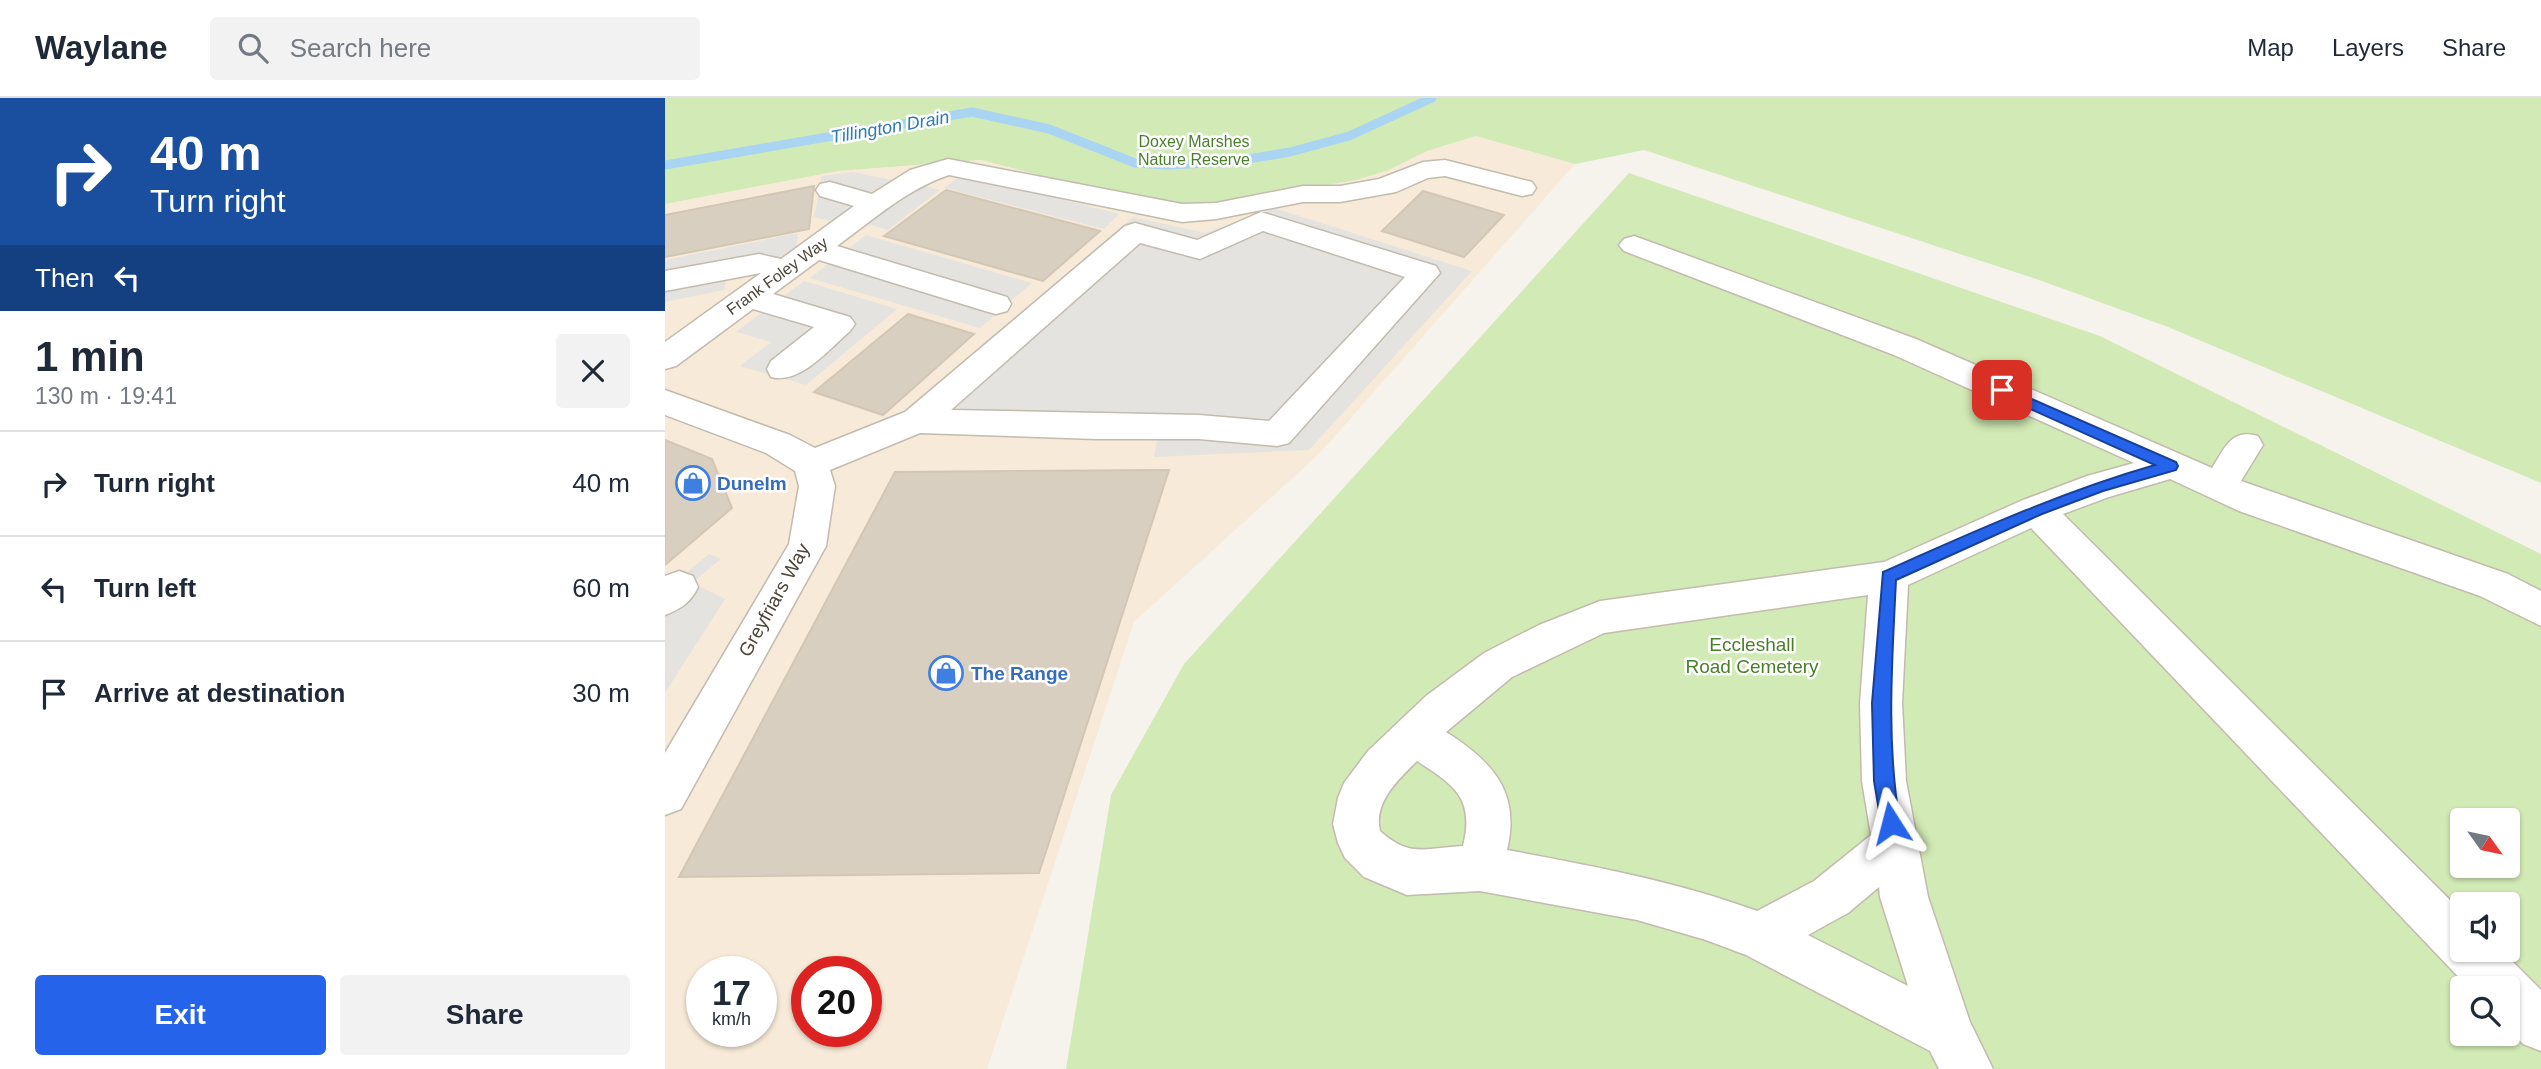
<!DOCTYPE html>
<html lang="en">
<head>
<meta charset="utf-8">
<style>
	body { margin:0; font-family:Helvetica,sans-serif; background:#f2f2f3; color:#1f2937; height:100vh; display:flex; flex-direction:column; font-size:26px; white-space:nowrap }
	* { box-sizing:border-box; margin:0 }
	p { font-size:23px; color:#747a83 }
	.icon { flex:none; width:38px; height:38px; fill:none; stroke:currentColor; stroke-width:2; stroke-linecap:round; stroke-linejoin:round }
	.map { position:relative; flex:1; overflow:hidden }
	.details { display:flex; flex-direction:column; background:#fff; width:665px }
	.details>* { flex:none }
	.hud { background:#1a4fa0; color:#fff; overflow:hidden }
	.needle { width:46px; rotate:123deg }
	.buttons { position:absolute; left:1785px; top:710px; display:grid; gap:14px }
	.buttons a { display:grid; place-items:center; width:70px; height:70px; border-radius:7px; background:#fff; box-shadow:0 2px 5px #0004; font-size:35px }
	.speed { position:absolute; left:21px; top:858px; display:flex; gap:14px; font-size:35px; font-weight:700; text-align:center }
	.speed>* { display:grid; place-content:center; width:91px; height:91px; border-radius:50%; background:#fff; box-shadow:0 2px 5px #0004; line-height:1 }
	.speed small { font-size:18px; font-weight:400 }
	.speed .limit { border:10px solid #d22; background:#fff; color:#111 }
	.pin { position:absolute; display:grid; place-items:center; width:60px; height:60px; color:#fff; margin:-30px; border-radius:14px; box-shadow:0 4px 10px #0006 }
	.me { position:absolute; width:77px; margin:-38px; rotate:351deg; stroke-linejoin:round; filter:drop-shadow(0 0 5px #0008) }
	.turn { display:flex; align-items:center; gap:24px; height:147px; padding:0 35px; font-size:32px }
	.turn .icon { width:91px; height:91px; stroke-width:2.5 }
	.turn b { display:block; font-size:49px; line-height:60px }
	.then { display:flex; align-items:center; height:66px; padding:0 35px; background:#0003; gap:14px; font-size:26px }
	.round { display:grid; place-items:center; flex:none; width:74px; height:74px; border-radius:7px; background:#f2f2f3 }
	.head { display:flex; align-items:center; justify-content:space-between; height:119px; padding:0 35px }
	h1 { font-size:42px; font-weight:600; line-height:52px }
	.button { display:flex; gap:14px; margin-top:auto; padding:14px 35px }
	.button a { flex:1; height:80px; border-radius:7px; background:#2563eb; color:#fff; font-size:28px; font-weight:600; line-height:80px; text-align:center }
	.button a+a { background:#f2f2f3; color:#1f2937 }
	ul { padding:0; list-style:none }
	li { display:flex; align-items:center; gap:21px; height:105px; padding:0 35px; border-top:2px solid #e0e1e3 }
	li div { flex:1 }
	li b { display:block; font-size:26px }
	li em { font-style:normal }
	header { display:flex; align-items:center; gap:42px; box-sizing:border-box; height:98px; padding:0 35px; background:#fff; border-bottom:2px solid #e0e1e3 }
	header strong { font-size:33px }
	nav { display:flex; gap:38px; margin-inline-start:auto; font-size:24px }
	.search { width:490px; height:63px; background:#f2f2f3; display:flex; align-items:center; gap:18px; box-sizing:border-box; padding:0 24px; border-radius:7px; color:#747a83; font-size:26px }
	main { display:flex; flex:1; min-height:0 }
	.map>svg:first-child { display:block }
</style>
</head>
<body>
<header>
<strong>Waylane</strong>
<div class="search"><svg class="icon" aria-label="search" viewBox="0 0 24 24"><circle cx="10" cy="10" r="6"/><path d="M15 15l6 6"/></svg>Search here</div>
<nav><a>Map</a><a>Layers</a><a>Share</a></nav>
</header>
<main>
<section class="details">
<div class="hud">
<div class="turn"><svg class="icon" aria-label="right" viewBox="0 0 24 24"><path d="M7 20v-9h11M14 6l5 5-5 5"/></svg><div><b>40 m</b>Turn right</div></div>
<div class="then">Then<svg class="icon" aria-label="left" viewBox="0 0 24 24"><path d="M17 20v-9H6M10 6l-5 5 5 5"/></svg></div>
</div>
<div class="head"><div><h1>1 min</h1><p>130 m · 19:41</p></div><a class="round"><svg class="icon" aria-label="close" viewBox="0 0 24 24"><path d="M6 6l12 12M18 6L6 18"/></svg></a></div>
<ul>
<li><svg class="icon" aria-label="right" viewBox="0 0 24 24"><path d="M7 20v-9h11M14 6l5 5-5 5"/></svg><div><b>Turn right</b></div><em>40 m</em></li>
<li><svg class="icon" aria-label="left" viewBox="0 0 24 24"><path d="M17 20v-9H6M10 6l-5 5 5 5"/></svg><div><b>Turn left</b></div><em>60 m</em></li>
<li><svg class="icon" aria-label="arrive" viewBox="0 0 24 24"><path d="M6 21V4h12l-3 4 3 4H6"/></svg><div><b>Arrive at destination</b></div><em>30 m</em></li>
</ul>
<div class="button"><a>Exit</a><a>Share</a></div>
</section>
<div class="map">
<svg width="1876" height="971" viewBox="0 0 1876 971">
	<rect width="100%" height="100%" fill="#f6f3ec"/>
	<path fill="#f7ead8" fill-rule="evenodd" d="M811,38L910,66L655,355L469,524L322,971H0V106L173,73L316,62L416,88L724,72L762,53ZM37,873H96V933H37ZM142,873H201V933H142Z"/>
	<path fill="#d2eab5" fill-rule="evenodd" d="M0,0H1876V385L1503,229L1377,183L979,52L910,66L811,38L762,53L724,72L691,82L548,106H517L416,88L316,62L173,73L0,106Z
		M964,75L1435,238L1876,456V971H401L446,697L519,566ZM1797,723H1843V768H1797ZM1797,807H1843V852H1797ZM1797,891H1843V936H1797Z"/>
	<path fill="#e5e3e0" d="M188,74L227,82L169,124L149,119L157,78Z
		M298,76L454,116L439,131L279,90Z
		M251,85L275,92L223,132L199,125Z
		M609,110L807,173L644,352L489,359L493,337L234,335L231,320L468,119L540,135Z
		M133,135L131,150L82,176L62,179L59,192L0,204V162Z
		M201,137L367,185L315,230L145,180Z
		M139,183L232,211L141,287L75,268L106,244L71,234Z
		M44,456L56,461L27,485L60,501L0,595V486L16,479Z"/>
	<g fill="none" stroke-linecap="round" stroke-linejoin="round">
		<path stroke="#a9d4f2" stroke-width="9" d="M0,67L307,14L384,31L470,65L502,67L565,64L625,54L684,38L767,0"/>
	</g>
	<path fill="#d8cfc1" stroke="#d3c7b4" stroke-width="2" d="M149,88L144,131L0,159V117Z
		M281,92L435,133L378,183L219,138Z
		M758,93L839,117L799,159L717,133Z
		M243,216L309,236L218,317L149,294Z
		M0,342L47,361L67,410L0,467Z
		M504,372L374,775L14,779L230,374Z"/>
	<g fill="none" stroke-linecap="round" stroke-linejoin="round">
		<g stroke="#c2bbae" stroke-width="3">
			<path id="minor" d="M283,61L517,106L551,105L638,88H675L714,81L758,64L780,62L867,84L871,90L867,96L857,98L780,78L763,80L731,94L675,104H638L551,121L517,124L284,77C242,91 208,122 172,148L342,199L346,206L342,213L331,216L320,213L154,162L108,196L185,219L190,226L185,233C164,251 135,287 106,279L102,271L106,263L149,229L88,211L11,268L0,271V244L96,175L0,193V173L94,156L116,161L189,108L155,98L151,92L155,86L165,84L207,96L245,72Z
				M596,114L771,168L775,175L624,345L612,348L534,341H431L255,335L165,372L170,388L161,448L16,711L0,717V655L124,446L134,388L130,373L101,355L0,317V292L125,337L150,350L240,314L460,128L470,125L532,142ZM598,133L740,179L604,323L534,317L286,312L475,145L535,161Z
				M969,138L1251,241L1547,370C1560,350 1566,330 1593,338L1598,347L1576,383L1843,476L1876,493V528L1815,498L1574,413L1505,381L1444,399L1398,416L1797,814V852H1836L1876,892V953L1858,946L1843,930V891H1805L1366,430L1243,487L1237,605L1241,683L1263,799L1305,924L1328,971H1274L1265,953L1081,857L1041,842L972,822L815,793L742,797L699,779L680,760L673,745L668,726L673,700L679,685L703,653L761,598L819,555L874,527L935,503L1219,464L1358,402L1422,378L1469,365L1229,257L959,153L954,147L959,141ZM1203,497L1195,605L1197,683L1206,737L1149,783L1092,813C1010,783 928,768 842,752C856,694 827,663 781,634L847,579L939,535ZM752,663C789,687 810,700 798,748C760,750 745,760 715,733C708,704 734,681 752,663ZM1214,789L1215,799L1243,888L1143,837L1183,815Z
				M14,473L28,478L33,489C26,504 16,511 0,517V478Z"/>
		</g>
		<use href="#minor" fill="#fff" fill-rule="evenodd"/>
	</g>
	<path fill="#2563eb" stroke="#184099" stroke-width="2" d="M1337,288L1511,364L1513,368L1511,372L1438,393L1377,416L1231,482C1227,564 1221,644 1235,725L1232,731L1226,734L1219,731L1216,725L1209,683L1207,605L1218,474C1308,434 1396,394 1490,367L1332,296L1330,292Z"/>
	<defs>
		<g id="shop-ring" transform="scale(1.75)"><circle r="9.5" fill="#fff" stroke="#3f7fe0" stroke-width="1.5"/><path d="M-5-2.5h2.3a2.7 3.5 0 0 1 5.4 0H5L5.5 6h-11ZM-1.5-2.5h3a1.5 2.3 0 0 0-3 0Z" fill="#3f7fe0"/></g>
	</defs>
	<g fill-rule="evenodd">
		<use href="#shop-ring" x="28" y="385"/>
		<use href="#shop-ring" x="281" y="575"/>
	</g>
	<g text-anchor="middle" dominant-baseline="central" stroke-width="5" stroke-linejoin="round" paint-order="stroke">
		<g font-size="16" fill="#4a7f2a" stroke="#fff">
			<text x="529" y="43">Doxey Marshes<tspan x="529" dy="18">Nature Reserve</tspan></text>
		</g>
		<g font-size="16" fill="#4b4439" stroke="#fff">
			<text transform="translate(112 178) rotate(-36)">Frank Foley Way</text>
		</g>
		<g font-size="18" font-style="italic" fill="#2e7ab2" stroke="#fff">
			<text transform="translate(225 29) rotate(-10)">Tillington Drain</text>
		</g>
		<g font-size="19" font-weight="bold" fill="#366cbe" stroke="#fff" text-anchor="start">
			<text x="52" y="385">Dunelm</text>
			<text x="306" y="575">The Range</text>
		</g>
		<g font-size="19" fill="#4b4439" stroke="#fff">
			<text transform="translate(109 502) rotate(-61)">Greyfriars Way</text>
		</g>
		<g font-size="19" fill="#4a7f2a" stroke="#fff">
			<text x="1087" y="546">Eccleshall<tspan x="1087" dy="22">Road Cemetery</tspan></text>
		</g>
	</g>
</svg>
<div class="buttons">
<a><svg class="needle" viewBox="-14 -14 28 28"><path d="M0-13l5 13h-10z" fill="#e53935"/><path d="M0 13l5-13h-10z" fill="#747a83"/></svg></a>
<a><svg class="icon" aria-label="sound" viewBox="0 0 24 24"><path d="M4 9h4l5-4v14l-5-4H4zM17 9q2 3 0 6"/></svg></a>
<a><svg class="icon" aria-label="search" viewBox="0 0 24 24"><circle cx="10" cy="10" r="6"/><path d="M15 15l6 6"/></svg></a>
</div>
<div class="speed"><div>17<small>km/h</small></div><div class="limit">20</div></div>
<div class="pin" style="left:1337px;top:292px;background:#d93025"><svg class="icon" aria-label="arrive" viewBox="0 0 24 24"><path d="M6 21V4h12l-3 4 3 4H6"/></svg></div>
<svg class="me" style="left:1226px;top:725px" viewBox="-20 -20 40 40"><path d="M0-17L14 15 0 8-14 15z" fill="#2563eb" stroke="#fff" stroke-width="4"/></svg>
</div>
</main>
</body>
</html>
